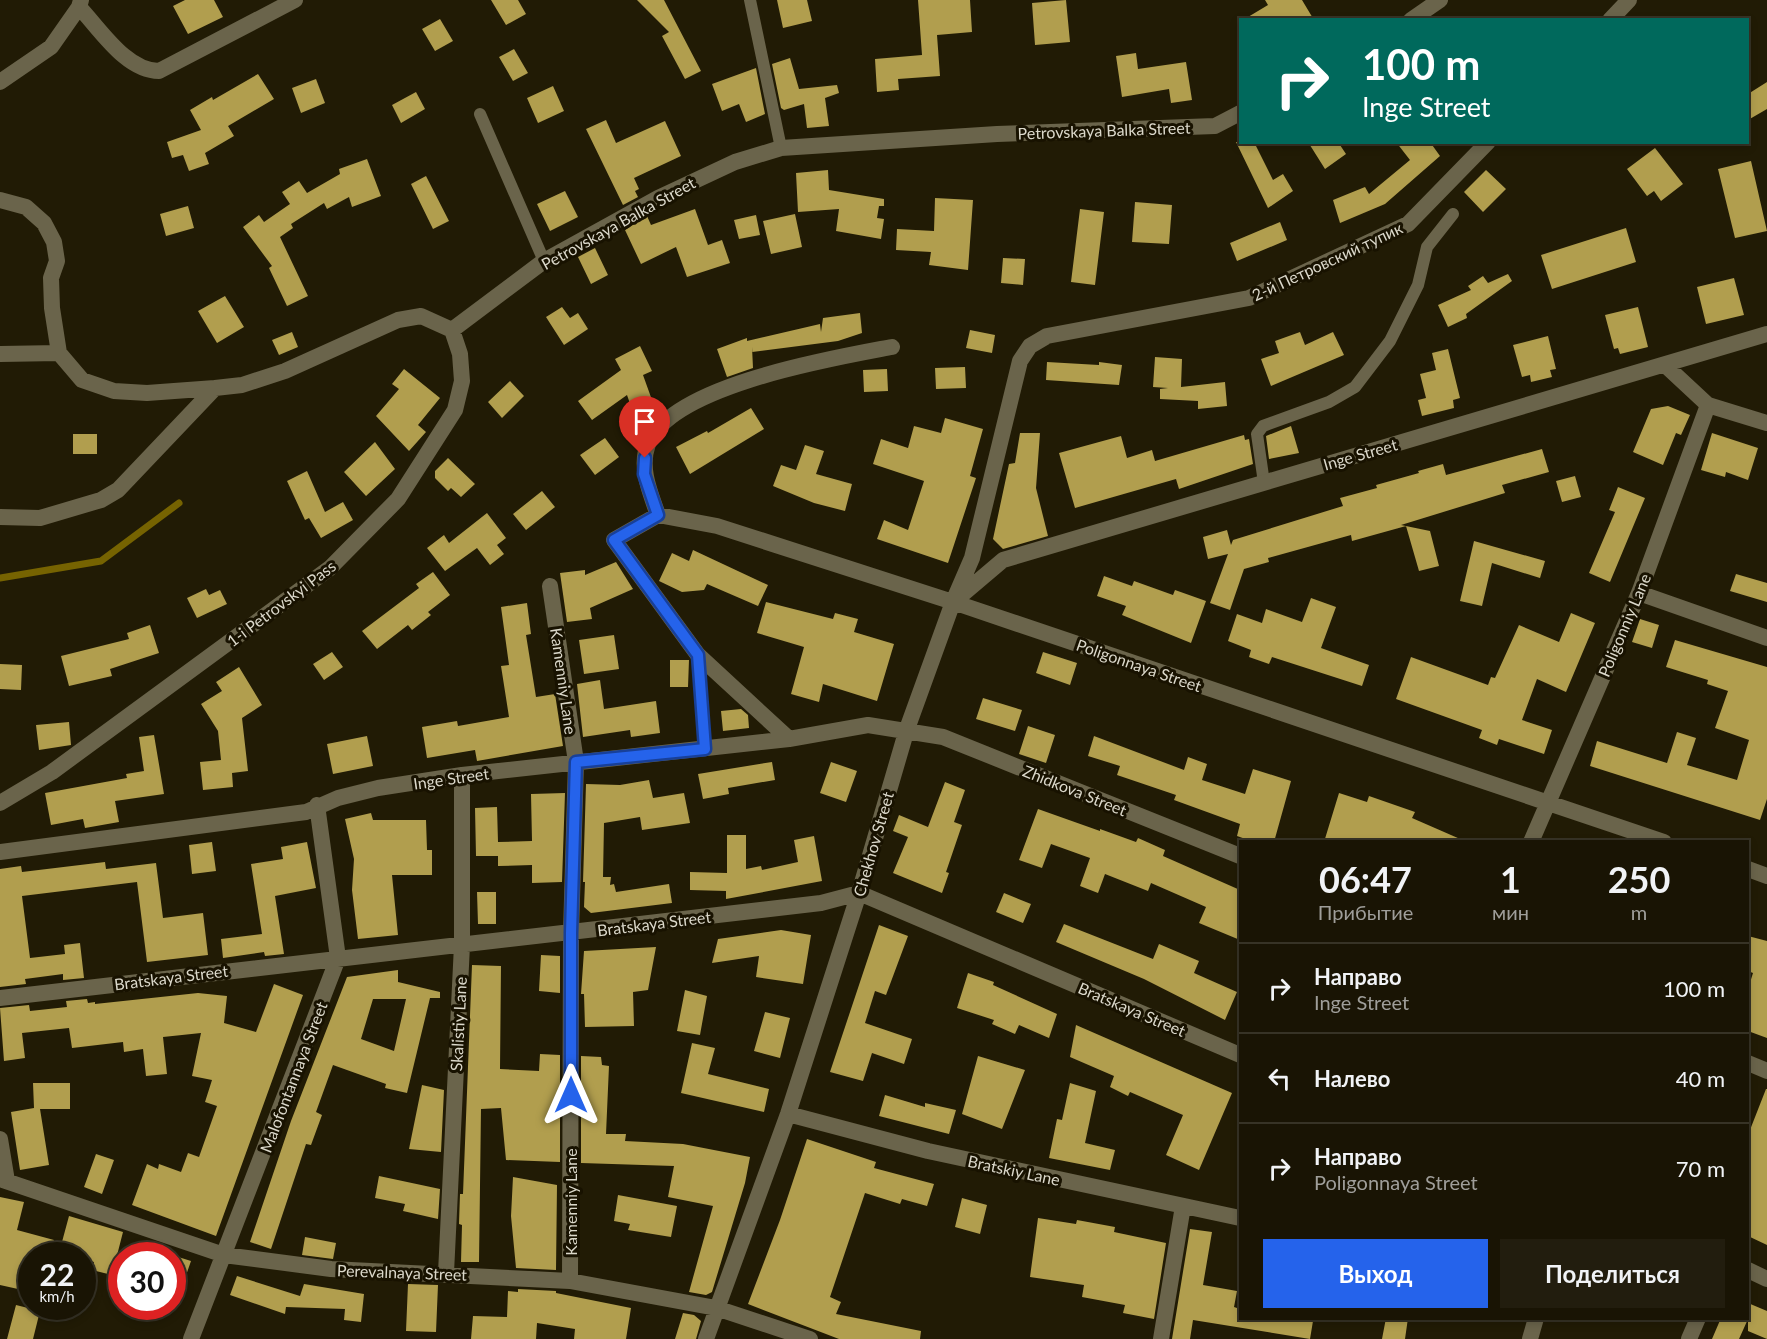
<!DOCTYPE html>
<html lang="ru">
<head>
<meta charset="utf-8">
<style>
	body { margin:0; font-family:Lato,sans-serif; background:#221d0e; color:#f1f3f6; height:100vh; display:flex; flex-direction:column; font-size:22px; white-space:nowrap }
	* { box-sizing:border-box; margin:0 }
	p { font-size:20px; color:#9f9e9a }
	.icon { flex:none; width:33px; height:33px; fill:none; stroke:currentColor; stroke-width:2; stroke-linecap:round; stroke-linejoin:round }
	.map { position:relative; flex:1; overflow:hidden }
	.side { position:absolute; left:1239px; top:840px; width:510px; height:480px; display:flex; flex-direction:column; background:#191404; border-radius:0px; box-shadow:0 3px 9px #0003,0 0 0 2px #373326 }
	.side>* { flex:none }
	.top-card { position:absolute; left:1239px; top:18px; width:510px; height:126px; border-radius:0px; box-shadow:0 3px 9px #0003,0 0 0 2px #373326; background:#00695c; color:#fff; overflow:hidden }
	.speed { position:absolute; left:18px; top:1242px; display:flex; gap:12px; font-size:30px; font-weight:700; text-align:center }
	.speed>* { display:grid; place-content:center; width:78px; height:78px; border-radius:50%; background:#191404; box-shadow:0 3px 9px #0003,0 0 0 2px #373326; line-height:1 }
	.speed small { font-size:15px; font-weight:400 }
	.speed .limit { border:9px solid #d22; background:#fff; color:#111 }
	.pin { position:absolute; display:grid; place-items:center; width:51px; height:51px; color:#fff; margin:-62px -26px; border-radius:50% 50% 50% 0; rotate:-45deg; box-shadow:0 0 6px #0007 }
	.pin .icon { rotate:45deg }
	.me { position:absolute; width:66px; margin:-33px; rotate:0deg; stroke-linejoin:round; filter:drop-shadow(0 0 4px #0008) }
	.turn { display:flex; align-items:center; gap:21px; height:126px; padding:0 24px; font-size:27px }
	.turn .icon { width:78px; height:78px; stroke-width:2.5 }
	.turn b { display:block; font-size:42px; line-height:51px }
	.eta { display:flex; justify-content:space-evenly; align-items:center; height:102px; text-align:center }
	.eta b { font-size:36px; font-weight:700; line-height:42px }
	.button { display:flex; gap:12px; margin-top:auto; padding:12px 24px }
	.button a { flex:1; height:69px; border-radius:0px; background:#2563eb; color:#fff; font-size:24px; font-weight:700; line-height:69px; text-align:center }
	.button a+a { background:#221d0e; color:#f1f3f6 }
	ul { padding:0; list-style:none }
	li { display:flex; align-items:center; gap:18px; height:90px; padding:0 24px; border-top:2px solid #373326 }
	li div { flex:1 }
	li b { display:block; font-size:22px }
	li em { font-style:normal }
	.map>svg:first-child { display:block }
</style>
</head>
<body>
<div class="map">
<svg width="1767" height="1339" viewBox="0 0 1767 1339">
	<rect width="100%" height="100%" fill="#211b05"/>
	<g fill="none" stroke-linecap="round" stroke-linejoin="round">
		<path stroke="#766301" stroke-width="7" d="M0,578L101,561L179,503"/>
	</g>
	<path fill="#b19e4e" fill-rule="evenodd" d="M185,0H214L223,17L188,34L173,6Z
		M491,0H518L526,14L506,25Z
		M637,0H664L701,71L685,79L662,36L669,32Z
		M777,0H807L812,21L783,28Z
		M918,0H970L972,32L937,35L940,76L898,79L899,90L877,92L875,59L922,55Z
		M1066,0L1070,42L1035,45L1032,3Z
		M1265,0H1302L1314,20H1243L1268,5Z
		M440,19L453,41L435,51L422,29Z
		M514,49L528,73L513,81L499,57Z
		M1136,53L1138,69L1186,62L1192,100L1171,103L1169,89L1122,97L1116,56Z
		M790,58L799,89L837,85L839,93L825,98L829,126L807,128L804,104L784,110L781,108L772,64Z
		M756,68L765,114L746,122L739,104L722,111L712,84Z
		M258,74L274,99L228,126L234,136L205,153L209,164L189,171L183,155L172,158L167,142L201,130L190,110L212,97L213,100Z
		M316,79L325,103L301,113L292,88Z
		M1767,82V109L1748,120V94Z
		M553,86L564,111L538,123L527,98Z
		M416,92L425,109L401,123L392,105Z
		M606,120L616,143L665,121L681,156L634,178L639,189L635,191L638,197L623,205L586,129Z
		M1236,142H1254L1273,180L1283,174L1293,191L1268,208Z
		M1308,142H1338L1346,154L1325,169Z
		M1396,142H1430L1440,156L1385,204L1340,223L1333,200L1365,187L1369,194L1410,160Z
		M1655,148L1683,184L1661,201L1654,191L1647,196L1627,169Z
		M367,159L381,196L352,207L349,197L327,209L324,203L291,224L293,228L280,237L308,296L287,306L269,268L272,266L243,227L259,215L264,222L290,204L282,192L299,181L307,193L340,174L339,169Z
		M1751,161L1767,231L1735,238L1718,169Z
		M828,170L829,190L884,199V206H879L877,218L884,219L881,239L836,231L839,209L798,212L796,173Z
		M1486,170L1506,189L1483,212L1464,192Z
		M426,176L449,221L433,229L411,184Z
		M565,191L578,217L550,231L537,204Z
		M935,198L973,200L968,270L929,265L931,252L896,250L897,229L934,231Z
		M1135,202L1172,205L1169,244L1132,242Z
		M188,206L194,228L166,236L160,214Z
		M695,209L708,245L722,240L730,263L687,277L676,247L641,264L625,230L647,216L651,225Z
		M1080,209L1104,212L1095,285L1071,282Z
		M795,214L802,247L771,254L763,221Z
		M756,215L760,235L739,239L734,220Z
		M1280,222L1287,240L1237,261L1230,243Z
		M1626,228L1636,262L1552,289L1541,255Z
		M595,248L608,275L591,284L578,257Z
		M1003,258L1025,259L1023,285L1001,283Z
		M1508,274L1512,281L1466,314L1467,318L1448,327L1438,305L1471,290L1468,286L1483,276L1488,283Z
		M1734,278L1744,315L1706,324L1697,287Z
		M225,296L244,327L217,343L198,311Z
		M562,307L570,318L578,313L588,329L564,345L546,317Z
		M1638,307L1648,347L1620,354L1618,348L1614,349L1605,315Z
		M860,313L862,333L838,341L752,352V347L753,368L727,377L717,349L747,338V341L820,324L821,332L823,318Z
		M970,330L995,335L992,353L966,348Z
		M292,332L298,347L279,355L272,340Z
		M1300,332L1305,345L1333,332L1344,355L1271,386L1261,359L1279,353L1275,341Z
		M1548,336L1556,369L1550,370L1552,377L1531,382L1530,375L1522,377L1513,345Z
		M640,346L652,371L643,375L657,414L636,421L627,395L592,420L578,401L621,370L615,359Z
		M1448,349L1460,398L1453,400L1454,408L1422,416L1418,400L1426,398L1420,374L1436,370L1432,353Z
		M1155,357L1182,359L1181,387L1225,382L1227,406L1198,409V401L1160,399V389L1168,388L1153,387Z
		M1047,362L1099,365V362L1122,365L1119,385L1046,380Z
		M965,367L966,388L936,389L935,368Z
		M404,369L440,398L418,425L426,432L409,451L376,416L399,389L392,384Z
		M887,369L888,391L864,392L863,370Z
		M510,381L524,396L502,418L488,402Z
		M1668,406L1690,415L1681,435L1676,433L1663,465L1633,452L1651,409Z
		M751,408L764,429L690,474L676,447L707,431L708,433Z
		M945,418L983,429L970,476L976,478L948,563L877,539L884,520L908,530L924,481L873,464L881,439L908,448L914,426L941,433Z
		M1291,426L1299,453L1269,459L1266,436Z
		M1020,433H1040L1036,488L1048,536L1003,549L993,539L1009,464L1015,463Z
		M1712,433L1758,448L1748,480L1726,472L1725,477L1701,470Z
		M73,434H97V454H73Z
		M1244,435L1245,440L1249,439L1253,464L1179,489L1176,479L1075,508L1059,453L1121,436L1127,458L1152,450L1155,461Z
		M605,438L619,457L595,475L580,455Z
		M375,442L395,469L366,496L344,472Z
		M805,445L824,451L816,474L852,484L845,511L814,503L773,486L781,465L796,470Z
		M1542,449L1549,472L1502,485L1505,493L1401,525L1430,531L1439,566L1419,571L1406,526L1352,541L1351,535L1268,558L1269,562L1244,569L1230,610L1210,603L1228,554L1208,559L1203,537L1227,530L1231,545L1233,540L1343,506L1340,498L1377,488L1376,485L1419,473L1418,471L1443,464L1446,475Z
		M448,458L475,484L461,497L451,488L448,491L435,478V471Z
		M307,471L325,512L343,502L353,520L321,538L309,518L305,520L287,481Z
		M1575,476L1581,497L1562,502L1556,481Z
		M1618,487L1645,498L1610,582L1589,573L1615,512L1609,510Z
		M542,491L555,507L526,530L513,514Z
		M487,513L506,538L497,545L504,554L490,565L477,548L445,571L427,548L444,535L449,543Z
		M1474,541L1545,561L1540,578L1492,563L1482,606L1460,601Z
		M693,550L768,585L758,606L707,584L704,590L682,592L659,581L672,553L689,561Z
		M616,562L633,589L590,608L592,619L567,622L560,573L585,570V575Z
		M433,572L450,595L428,612L431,615L412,630L408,625L377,649L362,631L419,588L416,584Z
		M1736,574L1767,583V602L1730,591Z
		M1104,576L1132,586L1134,581L1173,595L1175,590L1206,601L1191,643L1122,615L1126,606L1097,596Z
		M206,589L209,595L220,590L227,604L197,618L187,598Z
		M1311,598L1336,607L1321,648L1369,665L1362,686L1272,657L1269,664L1249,657L1251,650L1228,641L1237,614L1262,623L1266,609L1302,622Z
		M766,602L833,619L835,613L858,619L854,632L894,644L877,701L823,684L819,702L791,694L804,647L757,633Z
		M527,603L531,634L526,635L536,697L555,694L563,746L477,761L475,750L427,758L422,727L457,721L458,726L509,717L501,666L509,665L501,607Z
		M1571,613L1595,623L1566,692L1537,679L1522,720L1552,730L1544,754L1499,739L1497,745L1479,738L1482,730L1396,699L1411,657L1488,685L1491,677L1495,678L1519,625L1559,642Z
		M1640,619L1659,625L1652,648L1632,642Z
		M150,625L159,653L110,669L112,676L69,686L61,656L129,639L127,633Z
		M614,635L619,669L584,674L579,640Z
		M1675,640L1767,667V799L1760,820L1590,766L1597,741L1667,763L1677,732L1696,738L1687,765L1737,780L1749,740L1715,728L1728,691L1707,684L1708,680L1666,667Z
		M332,652L343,667L324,680L313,664Z
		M1043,652L1077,663L1070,685L1036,673Z
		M670,660H689L688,687H670Z
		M0,664L22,665L21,690L0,689Z
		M239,667L262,705L242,718L248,771L232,773L233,787L203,790L200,762L221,760L218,731L201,704L222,691L216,682Z
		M600,680L604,709L656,701L660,733L631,737L630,730L583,737L577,684Z
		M983,698L1022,710L1015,731L976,719Z
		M741,709L748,715L749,728L723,731L721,711Z
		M69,722L71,745L39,750L36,725Z
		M1028,726L1055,735L1046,763L1019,754Z
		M154,735L164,794L115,801L119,822L85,828L83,819L51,825L45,793L127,778L126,774L144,771L139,737Z
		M367,736L373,766L333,774L327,744Z
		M1094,736L1184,770L1188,757L1207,764L1202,780L1245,794L1253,769L1291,781L1274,842H1254L1237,836L1240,824L1174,800L1176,795L1117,775L1120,766L1088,756Z
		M772,762L775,780L728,788L729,794L703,799L698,774Z
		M831,762L857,771L846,802L820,793Z
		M649,780L653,798L684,793L690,823L642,830L640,817L604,823L603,877H611L610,885L614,884L616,892L669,884L672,903L591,913L584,907L585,882H583L586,784L620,785Z
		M945,782L965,790L954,822L962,825L946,872L949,873L942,893L893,873L908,837L893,831L899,815L928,827Z
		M565,793L562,882L532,883V865L498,866V846V856H476L475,808L497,807L498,842L532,841L531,794Z
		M1339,793L1367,802L1369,796L1415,812L1412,818L1467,842H1324Z
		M1038,809L1100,831V829L1136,842L1138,838L1165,850L1163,856L1240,890V940L1199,923L1206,907L1151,883L1148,891L1105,874L1098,893L1080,886L1090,858L1051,844L1042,868L1019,860Z
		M371,813L373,820H426L427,850H432V875H392L398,935L358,939L352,890L354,859L345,819Z
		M727,835H746V869L761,866L762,870L798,862L794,840L814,836L822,881L726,899V891L690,890V872L727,873Z
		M212,842L216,871L192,874L189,845Z
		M307,842L316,888L275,896L284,954L265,956L264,952L223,958L221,939L262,934L251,864L283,859L281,847Z
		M105,862L106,869L156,863L163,918L203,913L208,955L147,962L137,882L22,896L30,958L65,954L64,945L80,943L84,978L63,980V974L25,979L26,984L0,987V869L21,866L22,872Z
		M477,892H496V924H478Z
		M1004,893L1031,904L1023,923L996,912Z
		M1064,924L1153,959L1159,944L1199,961L1194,973L1237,992L1225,1020L1144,979L1056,942Z
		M879,925L908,936L886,995L875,991L865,1023L912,1039L904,1064L872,1053L863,1081L830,1072Z
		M781,930L811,935L803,984L756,977L759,956L712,963L718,939Z
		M1748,936L1767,941V1038L1748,1031V989L1753,973L1748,971Z
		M656,947L648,990L633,992L634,1026L585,1027L584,994H581L584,951Z
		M541,955L560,956V993L539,991Z
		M472,965L501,966L500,1069L539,1071L540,1054L560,1055V1162L506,1160L501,1108L481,1109L479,1262H461L462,1225L459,1224L460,1194H463Z
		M398,970V982L440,992V998H430L407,1093L385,1088L386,1084L333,1065L316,1112L322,1115L311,1145L306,1144L271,1249L250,1242L291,1121L347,977ZM373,999H406L394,1051L361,1039Z
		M968,973L994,982L993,985L1057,1014L1049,1038L1019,1025L1015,1034L992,1024L994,1020L957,1008Z
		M274,984L303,995L216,1236L132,1205L147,1164L158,1169L159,1164L181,1172L188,1153L199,1157L217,1106L205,1102L212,1080L192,1076L201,1033L163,1037L167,1074L146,1076L143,1049L124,1052L123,1042L72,1048L69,1028L22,1033L25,1058L4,1061L0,1008L29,1005L30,1011L67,1007L66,1001L87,999L88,1003L95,1002V1004L198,993L227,996L224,1023L256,1032Z
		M685,990L707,996L700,1035L677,1031Z
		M765,1012L790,1018L780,1058L754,1051Z
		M1076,1025L1232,1093L1199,1170L1166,1155L1183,1115L1130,1092L1128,1096L1110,1087L1114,1076L1070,1057Z
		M692,1043L715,1048L708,1074L769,1089L764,1112L681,1093Z
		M581,1056L601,1057L602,1065L609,1066L606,1134H626L625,1141L683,1144L750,1157L745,1183L712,1292L706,1295L689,1292L713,1206L668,1197L674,1166L581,1163Z
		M978,1056L1025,1070L1002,1129L962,1114Z
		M33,1083H70V1109H40L49,1165L20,1170L11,1112L34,1108Z
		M1070,1083L1096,1091L1085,1143L1115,1150L1110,1170L1049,1158L1057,1119L1062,1120Z
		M422,1085L444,1090L441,1152L409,1149Z
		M1766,1089H1767V1245L1748,1236V1135Z
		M885,1095L925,1107V1103L956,1110L949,1134L879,1116Z
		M807,1139L876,1162L874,1168L934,1184L927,1206L902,1199L900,1204L865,1193L830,1297L841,1302L836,1314L921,1331L920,1339H839L748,1304L780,1220Z
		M96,1154L114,1160L102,1194L84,1187Z
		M379,1176L440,1189L438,1219L403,1211L405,1204L375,1198Z
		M513,1177L557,1185L556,1270L516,1268L511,1216Z
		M618,1195L677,1206L671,1237L628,1230L630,1224L614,1221Z
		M0,1197L24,1202L17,1230L54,1240L50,1256H32V1274L22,1272L18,1289L0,1285Z
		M962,1198L987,1205L980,1234L955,1227Z
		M69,1216L123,1232L112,1275L92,1270L94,1262L82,1259V1256L59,1253Z
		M1038,1218L1076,1224L1077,1220L1115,1227L1114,1232L1166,1243L1154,1319L1123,1313L1125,1305L1082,1297L1084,1285L1030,1277Z
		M1190,1229L1212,1232L1203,1285L1237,1291L1234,1307L1240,1309V1318H1297L1313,1321L1310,1339L1193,1320L1190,1339H1172Z
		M305,1237L336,1243L333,1259L302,1255Z
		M172,1255L191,1261L175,1307L172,1306Z
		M237,1276L300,1296L304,1284L364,1294L361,1322L344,1320L345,1309L286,1307L285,1314L230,1295Z
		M408,1284L438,1285L436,1332L406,1331Z
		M518,1289L556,1291V1293L631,1308L626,1339H574L575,1329L537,1323L536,1339H471L473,1316L507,1317L508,1291L518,1292Z
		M1748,1303L1767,1311V1339L1748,1331V1319L1739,1339H1712L1721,1318H1748Z
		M16,1305L40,1311L33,1339H7Z
		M683,1313L694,1315L701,1321L696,1339H675Z
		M1386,1318H1408L1405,1339H1382Z"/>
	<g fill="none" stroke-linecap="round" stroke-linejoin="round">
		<path stroke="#6a644b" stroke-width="12" d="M750,0L781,148
			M480,114L544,261
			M1264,483L1257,434L1263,426L1329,402L1355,387L1390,341L1418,285L1427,247L1453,214
			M698,655L705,749"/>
		<path stroke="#6a644b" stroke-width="16" d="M79,7C100,29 126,71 159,71L295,0
			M1411,20L1440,0
			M1610,20L1629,0
			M0,82L51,47L79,7L81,0
			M0,200L26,207L44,223L54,242L57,261L51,278L52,308L59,353L82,380L114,391L147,393L215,388
			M0,354L59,353
			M1665,365L1708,405L1767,423
			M658,515C650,492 639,468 648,444C672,385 834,358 892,347
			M0,517L40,518L101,500L118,490L215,388L242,385L285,371L398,320L421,316L452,330L544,261L658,198L735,162L781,148L997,134L1215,126L1240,113
			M550,586L576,762L571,933L570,1281
			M1639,593L1767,638
			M957,599L1003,560L1767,334
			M789,739L698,655L614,540L658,515L717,526L953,602L1664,842
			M0,803L52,772L330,568L398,499L455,410L462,381L460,354L452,330
			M1531,842L1639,593L1708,405
			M0,852L306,812L338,798L378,788L462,775L789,739L868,725L943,737L1240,856
			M1748,869L1767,876
			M0,998L821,903L859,893L1240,1055
			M1748,1063L1767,1071
			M788,1114L928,1151L1240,1218
			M0,1139L7,1181
			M0,1179L224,1255L331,1269L570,1281L716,1308L810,1339
			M1748,1270L1767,1279
			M446,1273L462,945V775
			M191,1339L338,958L317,805
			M706,1339L788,1114L859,893L907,729L953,602L972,558L1020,361L1030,346L1047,336L1249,298L1408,224L1488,142
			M1161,1339L1183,1206
			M1530,1339L1536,1318
			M1689,1339L1698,1318"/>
	</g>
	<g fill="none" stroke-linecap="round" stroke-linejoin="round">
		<g stroke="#184099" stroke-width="15">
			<path id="route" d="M571,1095V933L576,762L705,749L698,655L614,540L658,515L644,474L645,458"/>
		</g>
		<use href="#route" stroke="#2563eb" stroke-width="10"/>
	</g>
	<g text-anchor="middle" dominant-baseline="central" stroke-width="6" stroke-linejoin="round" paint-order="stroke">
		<g font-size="16" fill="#dbd8ca" stroke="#181200">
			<text transform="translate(1104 130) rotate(-2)">Petrovskaya Balka Street</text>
			<text transform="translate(618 223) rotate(-29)">Petrovskaya Balka Street</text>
			<text transform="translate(1327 261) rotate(-25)">2-й Петровский тупик</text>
			<text transform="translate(1360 454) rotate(-16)">Inge Street</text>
			<text transform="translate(281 603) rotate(-37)">1-i Petrovskyi Pass</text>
			<text transform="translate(1624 625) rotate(-67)">Poligonniy Lane</text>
			<text transform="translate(1139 665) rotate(19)">Poligonnaya Street</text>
			<text transform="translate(564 681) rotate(82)">Kamenniy Lane</text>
			<text transform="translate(451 778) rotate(-8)">Inge Street</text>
			<text transform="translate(1075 790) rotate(22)">Zhidkova Street</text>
			<text transform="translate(873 844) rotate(-74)">Chekhov Street</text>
			<text transform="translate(654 923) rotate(-7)">Bratskaya Street</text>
			<text transform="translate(171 977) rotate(-7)">Bratskaya Street</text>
			<text transform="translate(1132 1009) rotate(23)">Bratskaya Street</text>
			<text transform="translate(458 1024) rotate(-87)">Skalistiy Lane</text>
			<text transform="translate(293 1077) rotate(-69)">Malofontannaya Street</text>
			<text transform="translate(1014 1170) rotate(12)">Bratskiy Lane</text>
			<text transform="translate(570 1202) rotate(-90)">Kamenniy Lane</text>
			<text transform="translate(402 1272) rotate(2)">Perevalnaya Street</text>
		</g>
	</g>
</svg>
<div class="speed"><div>22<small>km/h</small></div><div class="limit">30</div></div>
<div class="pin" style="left:645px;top:458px;background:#d93025"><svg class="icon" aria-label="arrive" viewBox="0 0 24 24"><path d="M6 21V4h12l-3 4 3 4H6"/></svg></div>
<svg class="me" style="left:571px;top:1095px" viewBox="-20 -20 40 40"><path d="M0-17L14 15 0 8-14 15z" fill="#2563eb" stroke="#fff" stroke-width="4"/></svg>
<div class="top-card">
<div class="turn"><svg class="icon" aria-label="right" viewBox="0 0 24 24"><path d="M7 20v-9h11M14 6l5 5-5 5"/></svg><div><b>100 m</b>Inge Street</div></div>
</div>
<section class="side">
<div class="eta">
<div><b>06:47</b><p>Прибытие</p></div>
<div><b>1</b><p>мин</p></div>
<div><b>250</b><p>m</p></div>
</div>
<ul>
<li><svg class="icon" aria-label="right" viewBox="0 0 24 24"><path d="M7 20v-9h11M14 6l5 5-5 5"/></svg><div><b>Направо</b><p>Inge Street</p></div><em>100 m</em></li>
<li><svg class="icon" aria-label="left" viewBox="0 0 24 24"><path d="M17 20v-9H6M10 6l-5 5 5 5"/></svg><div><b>Налево</b></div><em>40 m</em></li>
<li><svg class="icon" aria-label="right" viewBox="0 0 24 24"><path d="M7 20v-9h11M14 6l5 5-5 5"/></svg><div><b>Направо</b><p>Poligonnaya Street</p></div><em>70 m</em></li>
</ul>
<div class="button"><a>Выход</a><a>Поделиться</a></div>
</section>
</div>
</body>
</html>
